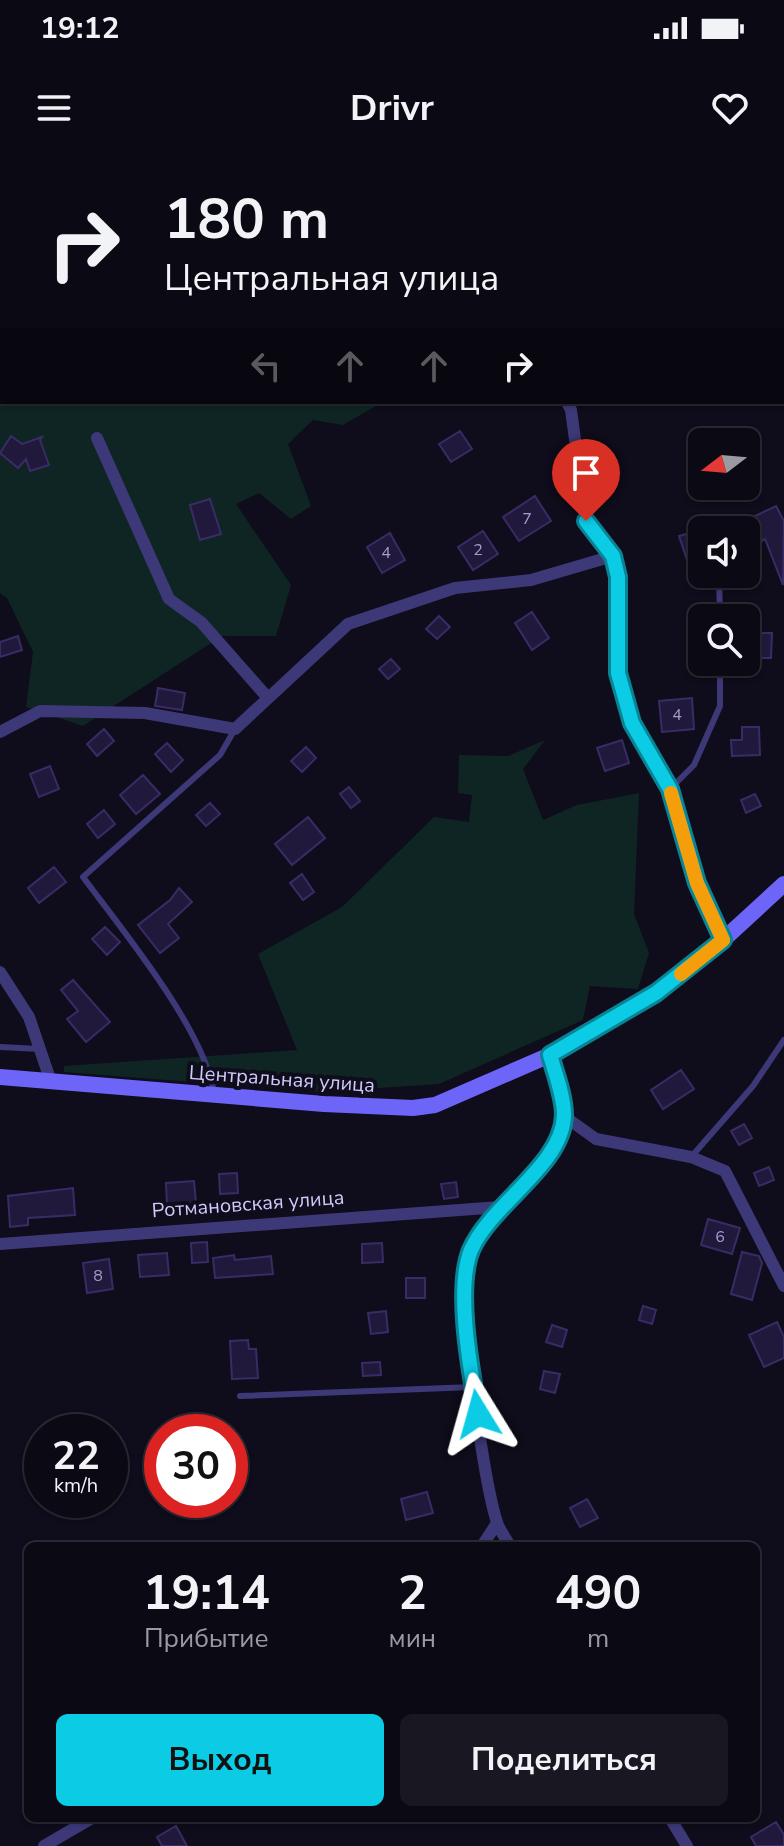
<!DOCTYPE html>
<html lang="ru">
<head>
<meta charset="utf-8">
<style>
	body { margin:0; font-family:"Nunito Sans",sans-serif; background:#191722; color:#f1f3f6; height:100vh; display:flex; flex-direction:column; font-size:30px; white-space:nowrap }
	* { box-sizing:border-box; margin:0 }
	p { font-size:26px; color:#9a9aa0 }
	.icon { flex:none; width:44px; height:44px; fill:none; stroke:currentColor; stroke-width:2; stroke-linecap:round; stroke-linejoin:round }
	.map { position:relative; flex:1; overflow:hidden }
	.side { position:absolute; left:24px; top:1382px; width:736px; height:280px; display:flex; flex-direction:column; background:#0b0914; border-radius:12px; box-shadow:0 2px 6px #0004,0 0 0 2px #2b2a34 }
	.side>* { flex:none }
	.hud { position:absolute; left:0px; top:0px; width:784px; height:244px; box-shadow:0 2px 6px #0004,0 0 0 2px #2b2a34; background:#0b0914; color:#f1f3f6; overflow:hidden }
	.needle { width:52px; rotate:254deg }
	.fabs { position:absolute; left:688px; top:268px; display:grid; gap:16px }
	.fabs a { display:grid; place-items:center; width:72px; height:72px; border-radius:12px; background:#0b0914; box-shadow:0 2px 6px #0004,0 0 0 2px #2b2a34; font-size:40px }
	.speed { position:absolute; left:24px; top:1254px; display:flex; gap:16px; font-size:40px; font-weight:700; text-align:center }
	.speed>* { display:grid; place-content:center; width:104px; height:104px; border-radius:50%; background:#0b0914; box-shadow:0 2px 6px #0004,0 0 0 2px #2b2a34; line-height:1 }
	.speed small { font-size:20px; font-weight:400 }
	.speed .limit { border:12px solid #d22; background:#fff; color:#111 }
	.pin { position:absolute; display:grid; place-items:center; width:68px; height:68px; color:#fff; margin:-82px -34px; border-radius:50% 50% 50% 0; rotate:-45deg; box-shadow:0 0 8px #0007 }
	.pin .icon { rotate:45deg }
	.me { position:absolute; width:88px; margin:-44px; rotate:352deg; stroke-linejoin:round; filter:drop-shadow(0 0 6px #0008) }
	.turn { display:flex; align-items:center; gap:28px; height:168px; padding:0 32px; font-size:36px }
	.turn .icon { width:104px; height:104px; stroke-width:2.5 }
	.turn b { display:block; font-size:56px; line-height:68px }
	.lanes { display:flex; align-items:center; height:76px; padding:0 32px; background:#0003; justify-content:center; gap:40px; direction:ltr }
	.lanes .off { opacity:.35 }
	.eta { display:flex; justify-content:space-evenly; align-items:center; height:136px; text-align:center }
	.eta b { font-size:48px; font-weight:700; line-height:56px }
	.action { display:flex; gap:16px; margin-top:auto; padding:16px 32px }
	.action a { flex:1; height:92px; border-radius:12px; background:#0ccbe5; color:#111; font-size:32px; font-weight:700; line-height:92px; text-align:center }
	.action a+a { background:#191722; color:#f1f3f6 }
	.status { display:flex; justify-content:space-between; align-items:center; height:56px; padding:0 40px; background:#0b0914; direction:ltr }
	.status svg { height:22px; fill:currentColor }
	header { display:flex; justify-content:space-between; align-items:center; height:104px; padding:0 32px; background:#0b0914; font-size:36px; font-weight:700 }
	.map>svg:first-child { display:block }
</style>
</head>
<body>
<div class="status"><b>19:12</b><svg viewBox="0 0 49 12"><path d="M0 12V9h3v3zM5 12V6h3v6zM10 12V3h3v9zM15 12V0h3v12zM26 1h20v11H26zM47 4h2v5h-2z"/></svg></div>
<header><svg class="icon" aria-label="menu" viewBox="0 0 24 24"><path d="M4 6h16M4 12h16M4 18h16"/></svg>Drivr<svg class="icon" aria-label="heart" viewBox="0 0 24 24"><path d="M12 20l-8-8c-3-5 5-10 8-4 3-6 11-1 8 4z"/></svg></header>
<div class="map">
<svg width="784" height="1686" viewBox="0 0 784 1686">
	<rect width="100%" height="100%" fill="#0f0c1b"/>
	<path fill="#0f2524" d="M0,0L484,2H2V242H383L343,265L313,260L288,284L311,346L291,359L259,333L236,344L291,425L276,476H222L83,566L26,547L33,492L7,438L0,433Z
		M545,580L523,609L543,660L577,645L639,633L634,754L649,793L638,829L590,826L583,860L439,924L320,932L64,912V906L297,890L258,794L342,747L434,657L469,662L472,635L458,633L459,595L508,596Z"/>
	<path fill="#21193b" stroke="#392c66" stroke-width="2" d="M460,271L472,289L451,302L439,284Z
		M11,276L22,284L42,277L40,280L49,305L30,311L26,299L18,308L0,293Z
		M535,336L551,361L519,381L503,357Z
		M210,339L221,374L200,380L190,345Z
		M776,346L784,361L783,425L765,379L762,381L751,358Z
		M702,370V395L687,400L679,376Z
		M483,371L498,394L473,410L458,387Z
		M390,373L405,400L382,413L367,387Z
		M532,452L549,478L532,490L515,463Z
		M439,456L450,467L437,479L426,469Z
		M750,473H772L771,498H749Z
		M18,476L22,490L0,497V482Z
		M391,499L400,509L388,519L379,509Z
		M158,528L185,533L182,550L155,546Z
		M692,538L694,569L662,572L659,541Z
		M742,567H759L760,595L732,596L731,580H742Z
		M104,569L114,581L97,596L87,584Z
		M622,580L629,603L605,611L597,588Z
		M167,583L183,600L171,612L155,594Z
		M306,587L316,598L302,612L291,601Z
		M50,606L59,629L39,637L30,614Z
		M143,615L160,634L136,654L120,635Z
		M349,627L360,641L351,648L340,634Z
		M755,634L761,646L746,653L741,640Z
		M210,643L220,654L206,666L196,655Z
		M104,650L115,664L98,678L87,664Z
		M308,657L325,678L292,705L275,684Z
		M54,707L66,722L39,743L28,728Z
		M302,714L314,732L303,740L290,723Z
		M179,728L192,742L168,764L179,778L160,793L138,765L170,740Z
		M105,767L120,782L107,795L92,779Z
		M73,820L110,862L86,882L67,859L78,851L61,830Z
		M681,910L694,929L663,949L651,930Z
		M744,964L752,978L739,985L731,971Z
		M769,1007L774,1020L759,1026L754,1013Z
		M237,1013L238,1033L220,1034L219,1014Z
		M194,1021L196,1043L167,1045L166,1023Z
		M456,1022L458,1037L444,1039L441,1024Z
		M73,1028L75,1055L28,1058V1065L10,1067L8,1036Z
		M708,1059L740,1068L732,1094L701,1085Z
		M207,1082L208,1102L192,1103L191,1083Z
		M382,1083L383,1102L362,1103V1084Z
		M742,1092L759,1096L762,1103L752,1140L731,1134Z
		M167,1093L169,1115L140,1117L138,1095Z
		M234,1095L235,1100L271,1096L273,1114L215,1118L213,1098Z
		M109,1099L113,1129L87,1133L83,1103Z
		M406,1118H425V1138H406Z
		M643,1146L656,1150L652,1164L639,1160Z
		M386,1151L388,1172L371,1174L368,1153Z
		M777,1162L784,1177V1198L764,1207L749,1175Z
		M552,1165L567,1170L562,1187L546,1182Z
		M248,1180L249,1189H256L258,1218L232,1219L230,1181Z
		M380,1202L381,1215L363,1216L362,1203Z
		M544,1211L560,1214L555,1233L540,1229Z
		M427,1332L433,1353L406,1360L401,1339Z
		M587,1339L598,1358L580,1367L570,1348Z
		M776,1662L784,1675V1686H756L751,1677Z
		M176,1666L187,1686H162L157,1677Z"/>
	<g fill="none" stroke-linecap="round" stroke-linejoin="round">
		<path stroke="#3d3978" stroke-width="6" d="M719,414L720,458
			M670,629L694,605L720,546V502
			M0,887L40,889
			M214,933C204,869 123,771 83,717L220,595L235,569
			M692,996L753,926L784,880
			M240,1236L473,1227"/>
		<path stroke="#3d3978" stroke-width="12" d="M493,0L495,2
			M567,242L571,250L586,361L613,396L618,417V513L632,563L670,629L697,723L723,780
			M97,278L169,439L201,462L268,538
			M0,572L40,551L145,553L235,569L348,464L455,428L531,420L613,396
			M0,812L29,857L50,919
			M564,956L596,979L691,997L725,1011L784,1126
			M0,1084L500,1047
			M482,1386L497,1363
			M510,1386C506,1379 501,1372 498,1365C483,1325 455,1122 472,1088C493,1046 564,1001 564,955C563,935 555,914 550,895
			M670,1658L687,1686
			M44,1686L92,1658"/>
		<path stroke="#6c65f7" stroke-width="16" d="M0,917L324,944L413,948L435,945L550,895L656,833L723,780L784,724"/>
	</g>
	<g fill="none" stroke-linecap="round" stroke-linejoin="round">
		<g stroke="#088495" stroke-width="20">
			<path id="route" d="M478,1254C471,1212 455,1129 471,1090C491,1044 563,1005 564,955C564,936 555,913 550,895L656,833L723,780L697,723L670,629L632,563L618,513V417L613,396L586,361"/>
		</g>
		<use href="#route" stroke="#0ccbe5" stroke-width="14"/>
		<path stroke="#f59e0b" stroke-width="14" d="M671,633L697,723L723,780L681,814"/>
	</g>
	<g text-anchor="middle" dominant-baseline="central" stroke-width="8" stroke-linejoin="round" paint-order="stroke">
		<g font-size="16" fill="#a49dcc">
			<text x="527" y="359">7</text>
			<text x="478" y="390">2</text>
			<text x="386" y="393">4</text>
			<text x="677" y="555">4</text>
			<text x="720" y="1077">6</text>
			<text x="98" y="1116">8</text>
		</g>
		<g font-size="20" fill="#d0c9fc" stroke="#0f0c1b">
			<text transform="translate(282 919) rotate(4)">Центральная улица</text>
			<text transform="translate(248 1044) rotate(-4)">Ротмановская улица</text>
		</g>
	</g>
</svg>
<div class="fabs">
<a><svg class="needle" viewBox="-14 -14 28 28"><path d="M0-13l5 13h-10z" fill="#e53935"/><path d="M0 13l5-13h-10z" fill="#9a9aa0"/></svg></a>
<a><svg class="icon" aria-label="sound" viewBox="0 0 24 24"><path d="M4 9h4l5-4v14l-5-4H4zM17 9q2 3 0 6"/></svg></a>
<a><svg class="icon" aria-label="search" viewBox="0 0 24 24"><circle cx="10" cy="10" r="6"/><path d="M15 15l6 6"/></svg></a>
</div>
<div class="speed"><div>22<small>km/h</small></div><div class="limit">30</div></div>
<div class="pin" style="left:586px;top:361px;background:#d93025"><svg class="icon" aria-label="arrive" viewBox="0 0 24 24"><path d="M6 21V4h12l-3 4 3 4H6"/></svg></div>
<svg class="me" style="left:478px;top:1254px" viewBox="-20 -20 40 40"><path d="M0-17L14 15 0 8-14 15z" fill="#0ccbe5" stroke="#fff" stroke-width="4"/></svg>
<div class="hud">
<div class="turn"><svg class="icon" aria-label="right" viewBox="0 0 24 24"><path d="M7 20v-9h11M14 6l5 5-5 5"/></svg><div><b>180 m</b>Центральная улица</div></div>
<div class="lanes"><svg class="icon off" aria-label="left" viewBox="0 0 24 24"><path d="M17 20v-9H6M10 6l-5 5 5 5"/></svg><svg class="icon off" aria-label="ahead" viewBox="0 0 24 24"><path d="M12 20V5M6 11l6-6 6 6"/></svg><svg class="icon off" aria-label="ahead" viewBox="0 0 24 24"><path d="M12 20V5M6 11l6-6 6 6"/></svg><svg class="icon" aria-label="right" viewBox="0 0 24 24"><path d="M7 20v-9h11M14 6l5 5-5 5"/></svg></div>
</div>
<section class="side">
<div class="eta">
<div><b>19:14</b><p>Прибытие</p></div>
<div><b>2</b><p>мин</p></div>
<div><b>490</b><p>m</p></div>
</div>
<div class="action"><a>Выход</a><a>Поделиться</a></div>
</section>
</div>
</body>
</html>
